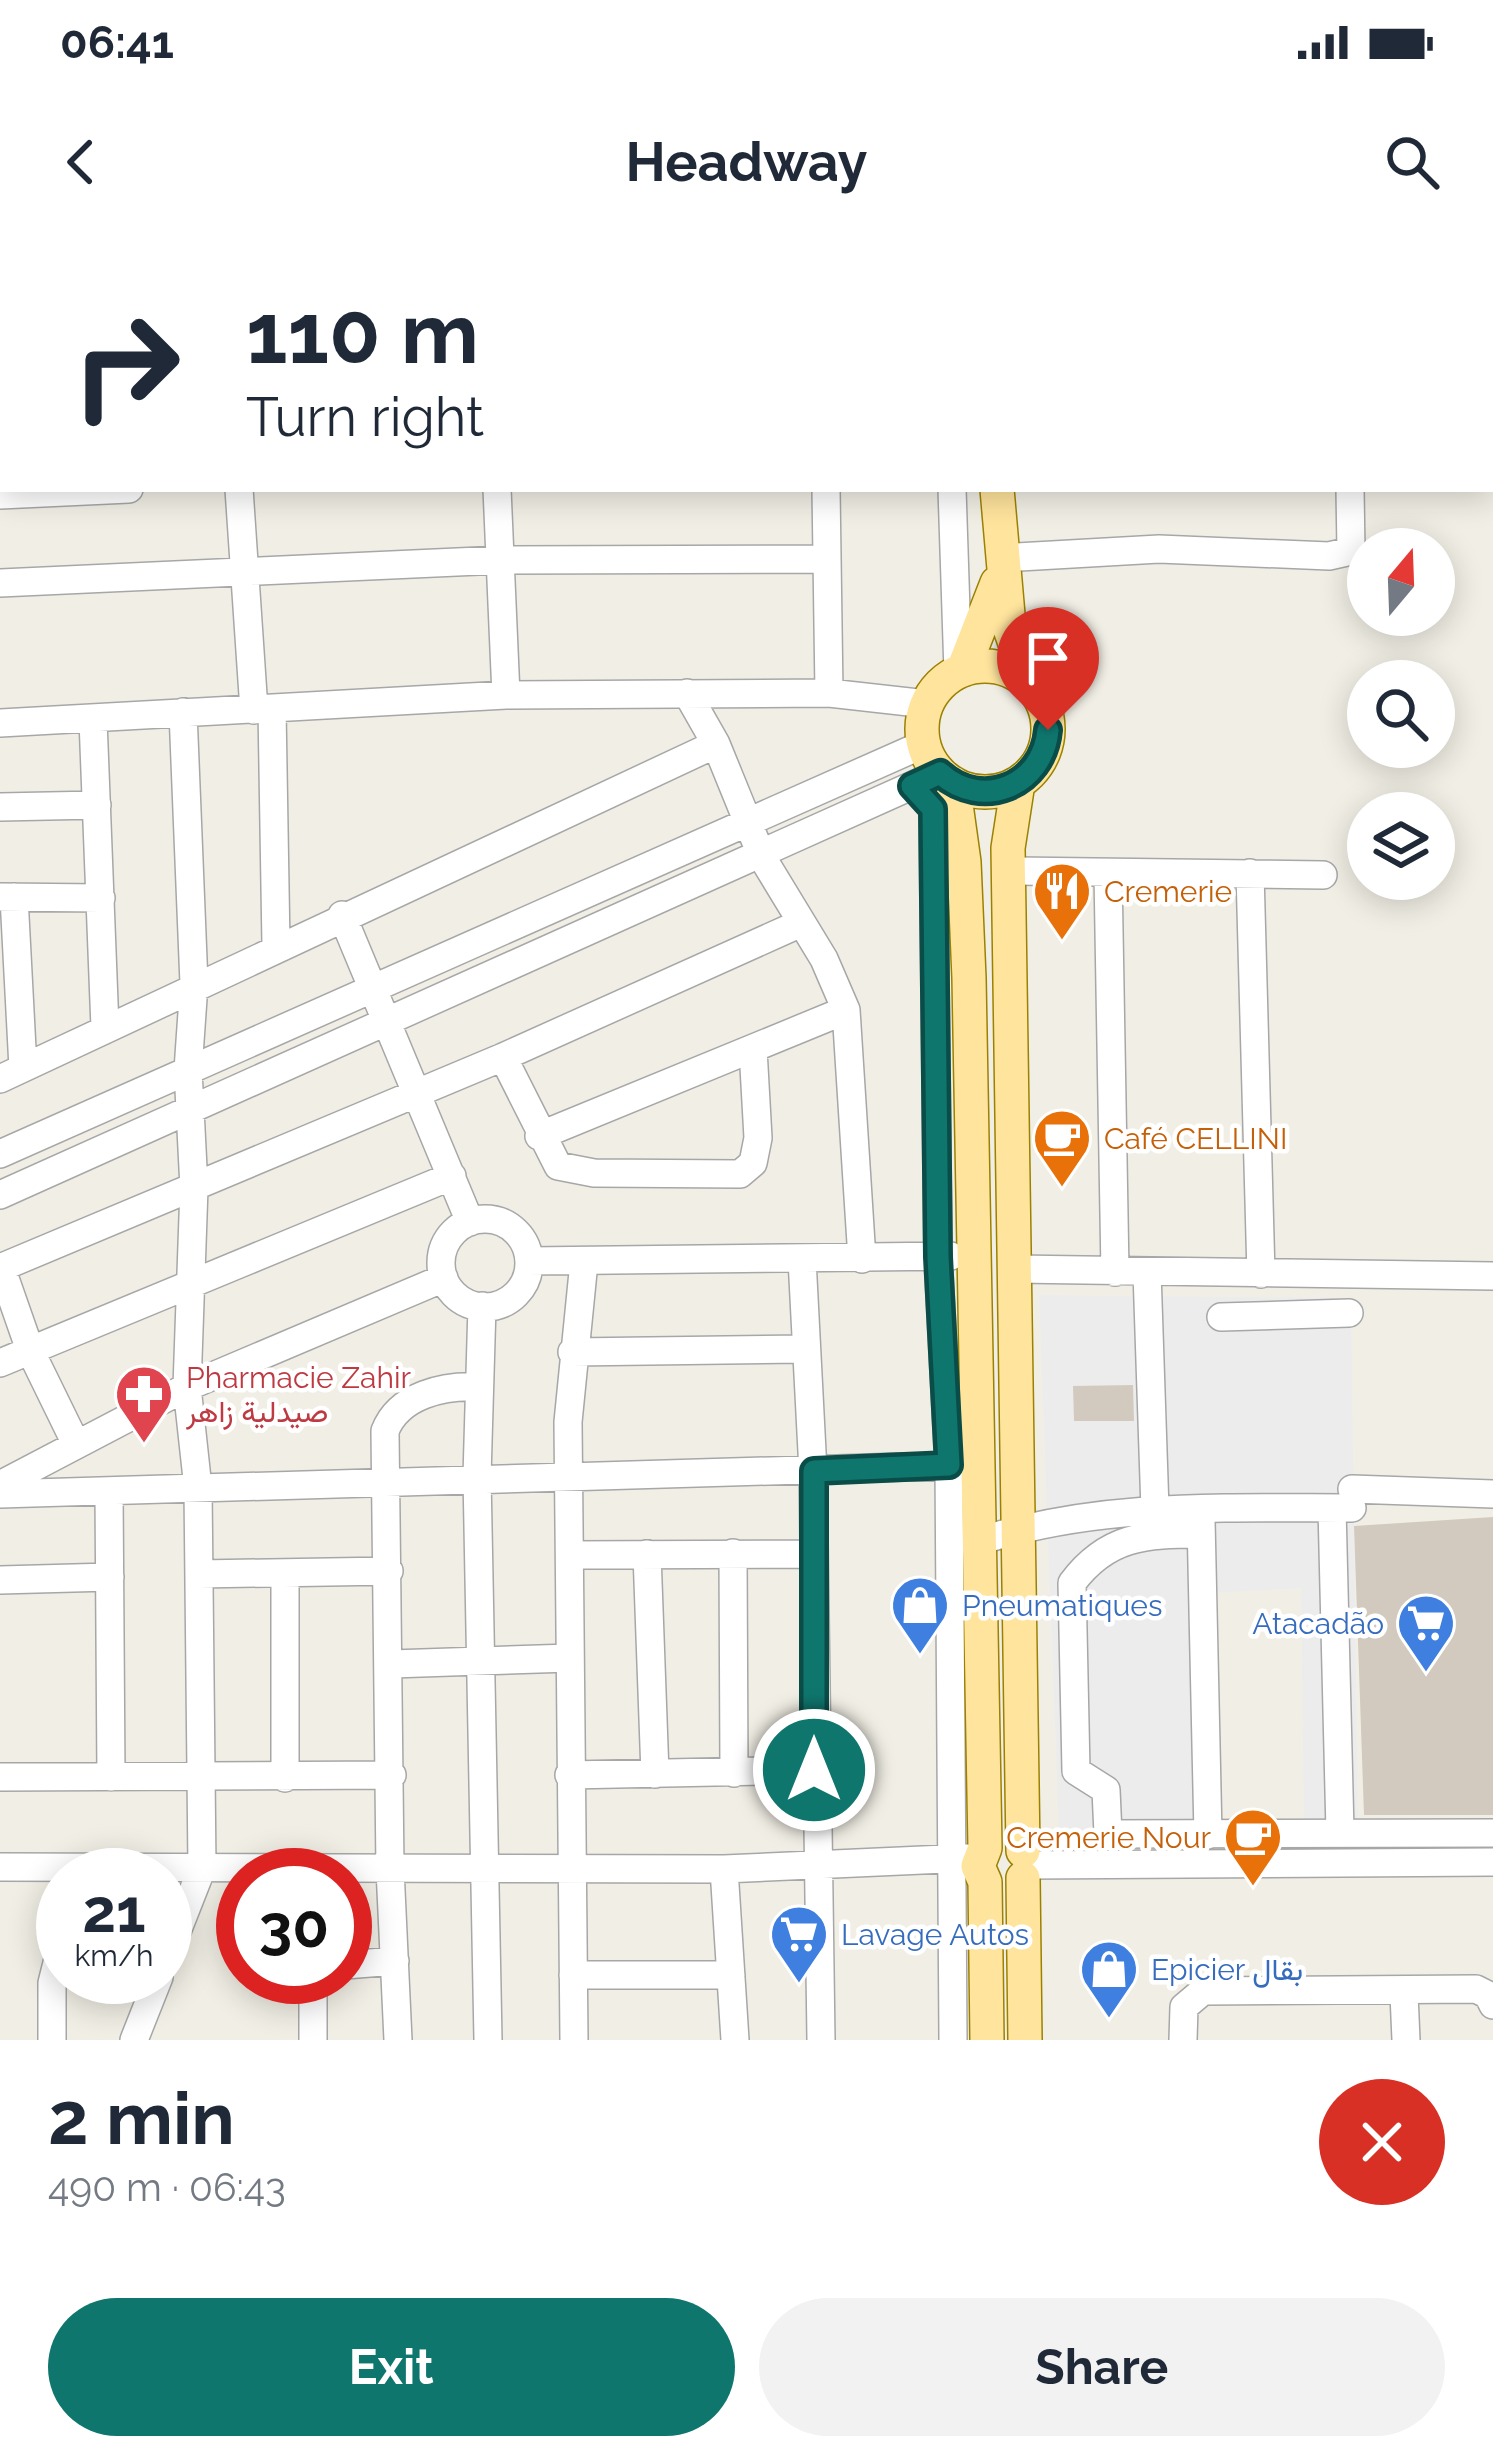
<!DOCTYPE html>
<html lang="en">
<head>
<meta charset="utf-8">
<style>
	body { margin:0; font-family:Raleway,Vazirmatn,sans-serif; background:#f2f2f3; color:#1f2937; height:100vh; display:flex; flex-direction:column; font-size:45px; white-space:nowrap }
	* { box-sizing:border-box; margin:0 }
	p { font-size:39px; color:#747a83 }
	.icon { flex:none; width:66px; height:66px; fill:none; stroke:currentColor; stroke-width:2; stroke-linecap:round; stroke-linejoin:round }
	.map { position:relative; height:1800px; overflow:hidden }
	.panel { display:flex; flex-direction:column; background:#fff; flex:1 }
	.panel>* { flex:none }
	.top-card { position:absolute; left:0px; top:0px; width:1494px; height:252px; box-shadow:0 6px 30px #0003; background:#fff; color:#1f2937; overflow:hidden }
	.needle { width:78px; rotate:19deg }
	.controls { position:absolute; left:1347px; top:288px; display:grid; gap:24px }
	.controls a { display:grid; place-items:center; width:108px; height:108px; border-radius:50%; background:#fff; box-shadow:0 6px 30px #0003; font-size:60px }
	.speed { position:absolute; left:36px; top:1608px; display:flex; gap:24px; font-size:60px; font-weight:700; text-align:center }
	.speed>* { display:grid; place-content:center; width:156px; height:156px; border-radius:50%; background:#fff; box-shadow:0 6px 30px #0003; line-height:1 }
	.speed small { font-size:30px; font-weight:400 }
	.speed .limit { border:18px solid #d22; background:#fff; color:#111 }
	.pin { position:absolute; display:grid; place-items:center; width:102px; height:102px; color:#fff; margin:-123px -51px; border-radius:50% 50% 50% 0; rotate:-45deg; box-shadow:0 0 12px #0007 }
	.pin .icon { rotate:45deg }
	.me { position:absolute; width:132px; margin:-66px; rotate:0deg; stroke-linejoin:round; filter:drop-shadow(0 0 9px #0008) }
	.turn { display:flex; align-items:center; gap:42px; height:252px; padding:0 48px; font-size:54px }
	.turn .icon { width:156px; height:156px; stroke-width:2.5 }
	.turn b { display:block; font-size:84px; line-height:102px }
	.round { display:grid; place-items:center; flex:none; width:126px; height:126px; border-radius:63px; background:#f2f2f3 }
	.head { display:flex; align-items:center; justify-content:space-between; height:204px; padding:0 48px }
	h1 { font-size:72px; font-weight:700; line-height:90px }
	.action { display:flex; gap:24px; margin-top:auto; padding:24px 48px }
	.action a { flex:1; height:138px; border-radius:72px; background:#0f766e; color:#fff; font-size:48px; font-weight:700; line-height:138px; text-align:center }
	.action a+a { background:#f2f2f3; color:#1f2937 }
	.status { display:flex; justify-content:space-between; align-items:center; height:84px; padding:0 60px; background:#fff; direction:ltr }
	.status svg { height:33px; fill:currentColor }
	header { display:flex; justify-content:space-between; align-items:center; height:156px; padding:0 48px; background:#fff; font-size:54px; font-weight:700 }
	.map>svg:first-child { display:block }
</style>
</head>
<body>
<div class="status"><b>06:41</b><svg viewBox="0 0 49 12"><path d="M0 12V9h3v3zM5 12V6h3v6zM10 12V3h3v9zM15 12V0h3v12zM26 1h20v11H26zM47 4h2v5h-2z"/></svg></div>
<header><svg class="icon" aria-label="back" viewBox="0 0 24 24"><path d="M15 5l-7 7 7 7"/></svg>Headway<svg class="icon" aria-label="search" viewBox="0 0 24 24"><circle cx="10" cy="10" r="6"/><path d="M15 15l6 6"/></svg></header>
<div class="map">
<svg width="1493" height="1800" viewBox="0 0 1493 1800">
	<rect width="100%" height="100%" fill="#f1efe5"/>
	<path fill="#ececec" d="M1039,1055L1351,1058L1358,1585L1304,1590L1301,1348L1210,1353L1211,1592L1059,1595Z"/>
	<path fill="#d2cabe" d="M1133,1145L1134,1181H1074L1073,1146Z
		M1493,1277V1575H1364L1354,1286Z"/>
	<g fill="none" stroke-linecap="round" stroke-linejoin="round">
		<g stroke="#a7a7a7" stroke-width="30">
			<path id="minor" d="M114,0V3
				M488,0V3
				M659,0V3
				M944,0V3
				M1171,0V3
				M392,3V0
				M830,3V0
				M0,18H3
				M0,170H3
				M239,249L254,470
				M497,249L506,455
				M826,249L829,453
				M952,249L958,432
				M0,255L129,249
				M1001,318L1159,309L1329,316L1351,311L1350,249
				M0,343L501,320L827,319
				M687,453L716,504L762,617L824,719L846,770L862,1019
				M272,469L276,706
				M93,480L105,788
				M0,483L506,455L829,453L927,464
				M912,546L933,569L938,1017L949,1225L953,1800
				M0,567L97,565
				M1009,631L1323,635
				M1250,633L1261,1034
				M1108,634L1115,1032
				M0,657L101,658
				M14,657L23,828
				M342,675L470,982
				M503,817L558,926L594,933L740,934L753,923L758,898L753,809
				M0,839L716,504
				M539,896L846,770
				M0,914L924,504
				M0,955L940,533
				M441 1023a44 44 0 1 1 88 0a44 44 0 1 1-88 0Z
				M802,1019L813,1231L821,1800
				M529,1021L951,1016
				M1,1027L30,1110L75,1202
				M0,1028L503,817L799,684
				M1015,1029L1493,1036
				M1147,1032L1155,1270
				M482,1066L477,1236L488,1800
				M1221,1077L1349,1073
				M572,1112L804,1109
				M0,1123L452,936
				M0,1245L187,1147L444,1038
				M1352,1249L1493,1254
				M109,1251L111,1537
				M0,1254L967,1225
				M1332,1268L1340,1592
				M1201,1280L1208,1595
				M1201,1294C1145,1294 1107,1296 1072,1343L1076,1531L1106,1550L1108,1594L1493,1593
				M977,1302C1097,1262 1226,1268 1352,1268
				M733,1313L734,1533
				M647,1314L655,1534
				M570,1315L814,1314
				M199,1334L389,1331
				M0,1340L110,1337
				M392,1424L570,1418
				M569,1535L814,1530
				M0,1537L392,1535
				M285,1538V1334
				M1027,1625L1493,1622
				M0,1627L724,1629L967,1618
				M724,1629L735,1800
				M165,1722L202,1628L198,1248L187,1147L194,948L188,830L194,744L183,472
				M345,1725L395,1721
				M573,1735H731
				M1404,1754L1406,1800
				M52,1800V1743L63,1699
				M134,1800L159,1737
				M313,1800V1737
				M398,1800L390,1629L385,1191C399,1155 444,1145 479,1147
				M574,1800L568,1182L584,1022
				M1183,1800L1184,1767L1203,1751L1476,1749L1488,1755L1493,1765"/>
		</g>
		<g stroke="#9c8100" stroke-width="36">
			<path id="major" d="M993,3V0
				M997,249L1009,386L1030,446
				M922 489a63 63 0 1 1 126 0a63 63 0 1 1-126 0Z
				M963,430L997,343
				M953,543L964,622L969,738L985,1608L978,1626L985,1642L987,1800
				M1018,543L1008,608L1023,1611
				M1023,1638L1025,1800"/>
		</g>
		<use href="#minor" stroke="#fff" stroke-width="27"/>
		<use href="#major" stroke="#ffe49d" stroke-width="33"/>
	</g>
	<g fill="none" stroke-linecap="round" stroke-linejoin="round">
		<g stroke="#0a4d48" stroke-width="30">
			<path id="route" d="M814,1530V1231L949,1225L938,1017L933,569L912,546L940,533C982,571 1043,546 1048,490"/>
		</g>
		<use href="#route" stroke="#0f766e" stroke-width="21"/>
	</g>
	<defs>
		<g id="restaurant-pin" transform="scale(3)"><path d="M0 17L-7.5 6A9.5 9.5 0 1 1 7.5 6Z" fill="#e8710a" stroke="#fff"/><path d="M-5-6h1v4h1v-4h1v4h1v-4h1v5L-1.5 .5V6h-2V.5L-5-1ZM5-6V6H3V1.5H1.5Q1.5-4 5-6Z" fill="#fff"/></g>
		<g id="cafe-pin" transform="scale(3)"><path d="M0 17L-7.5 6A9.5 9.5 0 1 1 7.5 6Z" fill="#e8710a" stroke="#fff"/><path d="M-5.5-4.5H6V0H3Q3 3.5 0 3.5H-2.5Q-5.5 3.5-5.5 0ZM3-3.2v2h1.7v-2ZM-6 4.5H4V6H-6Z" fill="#fff"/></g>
		<g id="pharmacy-pin" transform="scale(3)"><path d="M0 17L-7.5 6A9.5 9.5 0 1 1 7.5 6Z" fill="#e0444e" stroke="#fff"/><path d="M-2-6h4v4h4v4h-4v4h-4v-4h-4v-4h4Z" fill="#fff"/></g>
		<g id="shop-pin" transform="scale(3)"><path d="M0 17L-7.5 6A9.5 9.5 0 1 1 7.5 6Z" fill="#3f7fe0" stroke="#fff"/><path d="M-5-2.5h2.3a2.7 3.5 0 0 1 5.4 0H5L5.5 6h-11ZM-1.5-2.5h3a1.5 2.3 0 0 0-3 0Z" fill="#fff"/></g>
		<g id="supermarket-pin" transform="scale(3)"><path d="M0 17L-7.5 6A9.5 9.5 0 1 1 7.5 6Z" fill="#3f7fe0" stroke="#fff"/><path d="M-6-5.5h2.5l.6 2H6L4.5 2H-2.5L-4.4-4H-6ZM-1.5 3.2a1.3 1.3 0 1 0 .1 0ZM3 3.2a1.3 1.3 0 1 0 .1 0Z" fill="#fff"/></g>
	</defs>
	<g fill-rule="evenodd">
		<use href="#restaurant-pin" x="1062" y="651"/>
		<use href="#cafe-pin" x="1062" y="898"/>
		<use href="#pharmacy-pin" x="144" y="1154"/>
		<use href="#shop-pin" x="920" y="1365"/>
		<use href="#supermarket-pin" x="1426" y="1383"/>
		<use href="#cafe-pin" x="1253" y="1597"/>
		<use href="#supermarket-pin" x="799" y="1694"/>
		<use href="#shop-pin" x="1109" y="1729"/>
	</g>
	<g text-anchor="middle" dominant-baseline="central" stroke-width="9" stroke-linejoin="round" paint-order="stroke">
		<g font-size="30" fill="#c56008" stroke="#fff" text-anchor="start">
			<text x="1104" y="651">Cremerie</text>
			<text x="1104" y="898">Café CELLINI</text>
			<text x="1211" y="1597" text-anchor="end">Cremerie Nour</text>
		</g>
		<g font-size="30" fill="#be3a42" stroke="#fff" text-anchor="start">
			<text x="186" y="1137">Pharmacie Zahir<tspan x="186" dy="34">صيدلية زاهر</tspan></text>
		</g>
		<g font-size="30" fill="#366cbe" stroke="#fff" text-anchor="start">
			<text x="962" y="1365">Pneumatiques</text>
			<text x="1384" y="1383" text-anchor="end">Atacadão</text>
			<text x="841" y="1694">Lavage Autos</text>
			<text x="1151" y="1729">Epicier بقال</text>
		</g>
	</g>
</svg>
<div class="controls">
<a><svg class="needle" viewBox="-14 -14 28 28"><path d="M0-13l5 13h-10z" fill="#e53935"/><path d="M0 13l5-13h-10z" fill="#747a83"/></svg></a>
<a><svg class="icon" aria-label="search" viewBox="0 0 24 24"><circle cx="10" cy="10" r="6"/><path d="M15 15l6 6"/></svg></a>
<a><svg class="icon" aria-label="layers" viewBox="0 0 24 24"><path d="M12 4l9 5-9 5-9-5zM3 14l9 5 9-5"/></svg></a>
</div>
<div class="speed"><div>21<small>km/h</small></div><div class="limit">30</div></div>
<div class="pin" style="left:1048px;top:490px;background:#d93025"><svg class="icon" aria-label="arrive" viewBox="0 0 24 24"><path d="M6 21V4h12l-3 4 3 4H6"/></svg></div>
<svg class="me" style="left:814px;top:1530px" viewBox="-20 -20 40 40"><circle r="17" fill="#0f766e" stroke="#fff" stroke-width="3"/><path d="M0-11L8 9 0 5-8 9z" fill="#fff"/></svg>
<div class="top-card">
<div class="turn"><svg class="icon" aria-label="right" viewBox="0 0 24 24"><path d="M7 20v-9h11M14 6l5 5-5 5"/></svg><div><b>110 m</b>Turn right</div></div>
</div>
</div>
<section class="panel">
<div class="head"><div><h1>2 min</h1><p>490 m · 06:43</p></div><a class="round" style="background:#d93025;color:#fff"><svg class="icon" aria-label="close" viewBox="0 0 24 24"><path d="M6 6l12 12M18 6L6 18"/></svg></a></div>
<div class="action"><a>Exit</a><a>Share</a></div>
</section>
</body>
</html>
